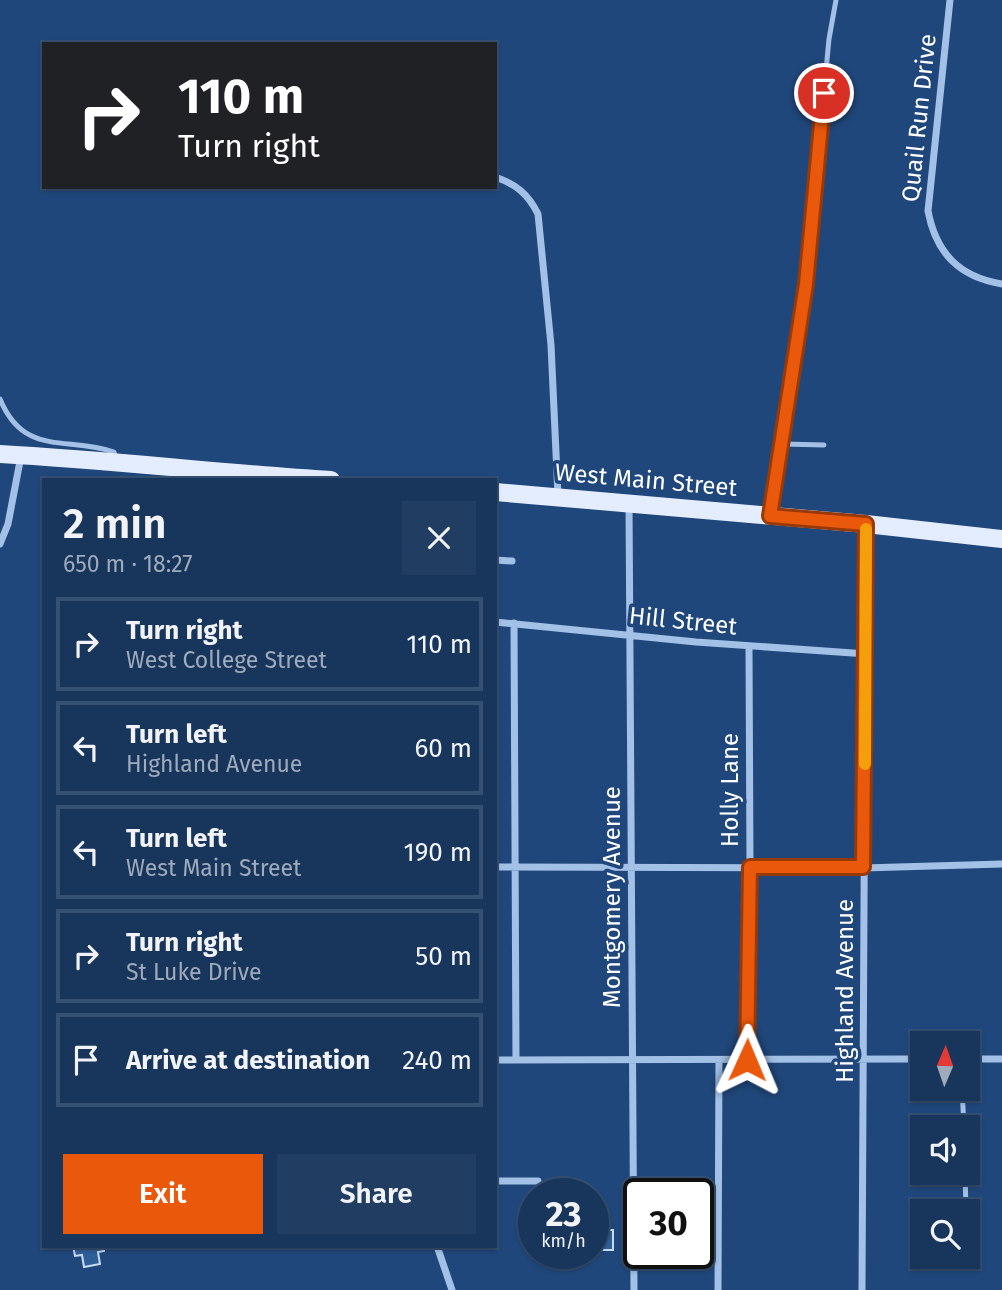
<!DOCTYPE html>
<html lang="en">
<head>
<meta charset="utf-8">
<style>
	body { margin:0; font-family:"Fira Sans",sans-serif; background:#213d62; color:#f1f3f6; height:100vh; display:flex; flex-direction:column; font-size:26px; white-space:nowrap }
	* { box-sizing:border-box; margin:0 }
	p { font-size:23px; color:#9fabbb }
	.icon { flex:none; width:38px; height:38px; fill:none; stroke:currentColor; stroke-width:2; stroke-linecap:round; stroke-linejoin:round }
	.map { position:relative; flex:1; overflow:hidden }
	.sheet { position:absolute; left:42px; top:478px; width:455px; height:770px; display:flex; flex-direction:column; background:#18355c; border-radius:0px; box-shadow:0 2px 5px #0004,0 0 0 2px #365072 }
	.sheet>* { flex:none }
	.banner { position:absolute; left:42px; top:42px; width:455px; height:147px; border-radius:0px; box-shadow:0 2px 5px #0004,0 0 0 2px #365072; background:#202124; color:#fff; overflow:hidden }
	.needle { width:46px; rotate:2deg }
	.controls { position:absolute; left:910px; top:1031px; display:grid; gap:14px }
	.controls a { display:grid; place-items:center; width:70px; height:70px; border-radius:0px; background:#18355c; box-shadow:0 2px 5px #0004,0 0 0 2px #365072; font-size:35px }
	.speed { position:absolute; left:518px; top:1178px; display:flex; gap:14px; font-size:35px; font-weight:700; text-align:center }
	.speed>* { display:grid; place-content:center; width:91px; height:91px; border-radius:50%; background:#18355c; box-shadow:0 2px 5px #0004,0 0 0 2px #365072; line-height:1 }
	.speed small { font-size:18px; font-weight:400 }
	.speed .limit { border:4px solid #111; border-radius:10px; background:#fff; color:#111 }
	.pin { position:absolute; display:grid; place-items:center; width:60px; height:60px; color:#fff; margin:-30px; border:4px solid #fff; border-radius:50%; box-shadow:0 2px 7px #0007 }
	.me { position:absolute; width:77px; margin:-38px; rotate:1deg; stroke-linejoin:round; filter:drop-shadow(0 0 5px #0008) }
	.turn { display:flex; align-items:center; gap:24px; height:147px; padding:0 21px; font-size:32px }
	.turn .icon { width:91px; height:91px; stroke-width:2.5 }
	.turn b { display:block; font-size:49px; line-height:60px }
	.round { display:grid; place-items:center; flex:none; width:74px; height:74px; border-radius:0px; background:#213d62 }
	.headline { display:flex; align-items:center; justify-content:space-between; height:119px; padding:0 21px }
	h1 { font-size:42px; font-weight:600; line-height:52px }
	.action { display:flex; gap:14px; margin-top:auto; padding:14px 21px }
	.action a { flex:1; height:80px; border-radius:0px; background:#ea580c; color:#fff; font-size:28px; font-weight:600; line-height:80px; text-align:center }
	.action a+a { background:#213d62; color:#f1f3f6 }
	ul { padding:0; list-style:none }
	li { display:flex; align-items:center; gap:21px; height:94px; margin:0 14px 10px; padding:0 7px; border:4px solid #365072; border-radius:0px }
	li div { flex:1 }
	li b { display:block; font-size:26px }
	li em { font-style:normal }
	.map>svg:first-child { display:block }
</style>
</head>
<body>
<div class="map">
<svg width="1002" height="1290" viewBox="0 0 1002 1290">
	<rect width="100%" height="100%" fill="#20477b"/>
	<path fill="#305e99" stroke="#c6dbf5" stroke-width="2" d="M597,1230H613V1250H593V1237H597Z
		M73,1246H104V1251L98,1252L100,1264L84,1267L82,1255L75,1256Z"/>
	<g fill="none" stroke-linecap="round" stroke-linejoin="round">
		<path stroke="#a3c1e6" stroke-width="5" d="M806,279L829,39L836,0
			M0,399C24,457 66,436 114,452L116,460
			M783,444L824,445
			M962,1088L964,1127
			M965,1172L966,1211"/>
		<path stroke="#a3c1e6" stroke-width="7" d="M950,0L928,211C936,253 959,277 1002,284
			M495,177C516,184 528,194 538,214L551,345L558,496
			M629,503L634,1290
			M770,515L787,417L806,279
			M0,544L8,524L21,456
			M495,560L512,561
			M495,622L696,642L867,654
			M514,623L516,1060
			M495,867L863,868L1002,864
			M968,1059H1002
			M495,1060L922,1059
			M747,1060L750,867L749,646
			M495,1181H538
			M437,1246L452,1290
			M718,1290L719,1060
			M862,1290L866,524"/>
		<path stroke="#e4edfd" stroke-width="18" d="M0,454C110,460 220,473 331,480
			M495,492L866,524L1002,539"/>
	</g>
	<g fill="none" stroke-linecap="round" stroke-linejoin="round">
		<g stroke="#983908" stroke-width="18">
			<path id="route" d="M747,1060L750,867H863L866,524L770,516L806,284L824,93"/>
		</g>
		<use href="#route" stroke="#ea580c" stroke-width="12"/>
		<path stroke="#f59e0b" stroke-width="12" d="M865,764L866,529"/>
	</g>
	<g text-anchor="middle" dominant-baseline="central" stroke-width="7" stroke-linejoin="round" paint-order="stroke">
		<g font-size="24" fill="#fff" stroke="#20477b">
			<text transform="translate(919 118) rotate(-84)">Quail Run Drive</text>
			<text transform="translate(646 480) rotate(5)">West Main Street</text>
			<text transform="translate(683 621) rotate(6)">Hill Street</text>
			<text transform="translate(730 790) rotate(-90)">Holly Lane</text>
			<text transform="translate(612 897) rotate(-90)">Montgomery Avenue</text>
			<text transform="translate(845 991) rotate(-90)">Highland Avenue</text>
		</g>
	</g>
</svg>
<div class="controls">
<a><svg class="needle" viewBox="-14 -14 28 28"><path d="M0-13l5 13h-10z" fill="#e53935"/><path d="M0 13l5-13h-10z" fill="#9fabbb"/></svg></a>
<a><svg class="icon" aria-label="sound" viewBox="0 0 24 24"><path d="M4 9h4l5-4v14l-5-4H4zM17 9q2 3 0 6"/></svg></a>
<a><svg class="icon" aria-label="search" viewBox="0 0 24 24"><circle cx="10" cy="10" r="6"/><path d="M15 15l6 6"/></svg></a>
</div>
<div class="speed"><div>23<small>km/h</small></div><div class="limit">30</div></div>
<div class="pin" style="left:824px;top:93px;background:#d93025"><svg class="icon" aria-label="arrive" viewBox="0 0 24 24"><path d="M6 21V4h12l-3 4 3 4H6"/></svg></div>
<svg class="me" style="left:747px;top:1060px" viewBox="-20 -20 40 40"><path d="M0-17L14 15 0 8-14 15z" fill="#ea580c" stroke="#fff" stroke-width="4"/></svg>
<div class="banner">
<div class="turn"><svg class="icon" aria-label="right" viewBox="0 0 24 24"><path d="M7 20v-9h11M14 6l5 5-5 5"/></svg><div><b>110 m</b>Turn right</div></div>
</div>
<section class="sheet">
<div class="headline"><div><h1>2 min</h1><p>650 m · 18:27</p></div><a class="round"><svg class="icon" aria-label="close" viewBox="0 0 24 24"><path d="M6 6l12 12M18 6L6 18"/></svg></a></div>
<ul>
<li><svg class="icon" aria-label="right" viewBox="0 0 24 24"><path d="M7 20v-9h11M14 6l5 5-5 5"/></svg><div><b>Turn right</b><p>West College Street</p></div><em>110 m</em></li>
<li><svg class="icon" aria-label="left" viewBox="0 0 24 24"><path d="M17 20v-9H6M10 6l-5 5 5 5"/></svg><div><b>Turn left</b><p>Highland Avenue</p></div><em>60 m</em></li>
<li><svg class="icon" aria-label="left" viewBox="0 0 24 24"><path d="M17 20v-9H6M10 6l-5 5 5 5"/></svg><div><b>Turn left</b><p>West Main Street</p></div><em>190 m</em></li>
<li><svg class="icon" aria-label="right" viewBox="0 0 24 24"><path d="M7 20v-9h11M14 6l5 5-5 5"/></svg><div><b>Turn right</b><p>St Luke Drive</p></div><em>50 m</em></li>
<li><svg class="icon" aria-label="arrive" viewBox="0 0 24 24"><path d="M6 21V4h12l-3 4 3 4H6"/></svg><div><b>Arrive at destination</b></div><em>240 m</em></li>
</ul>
<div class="action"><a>Exit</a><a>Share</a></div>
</section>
</div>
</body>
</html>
